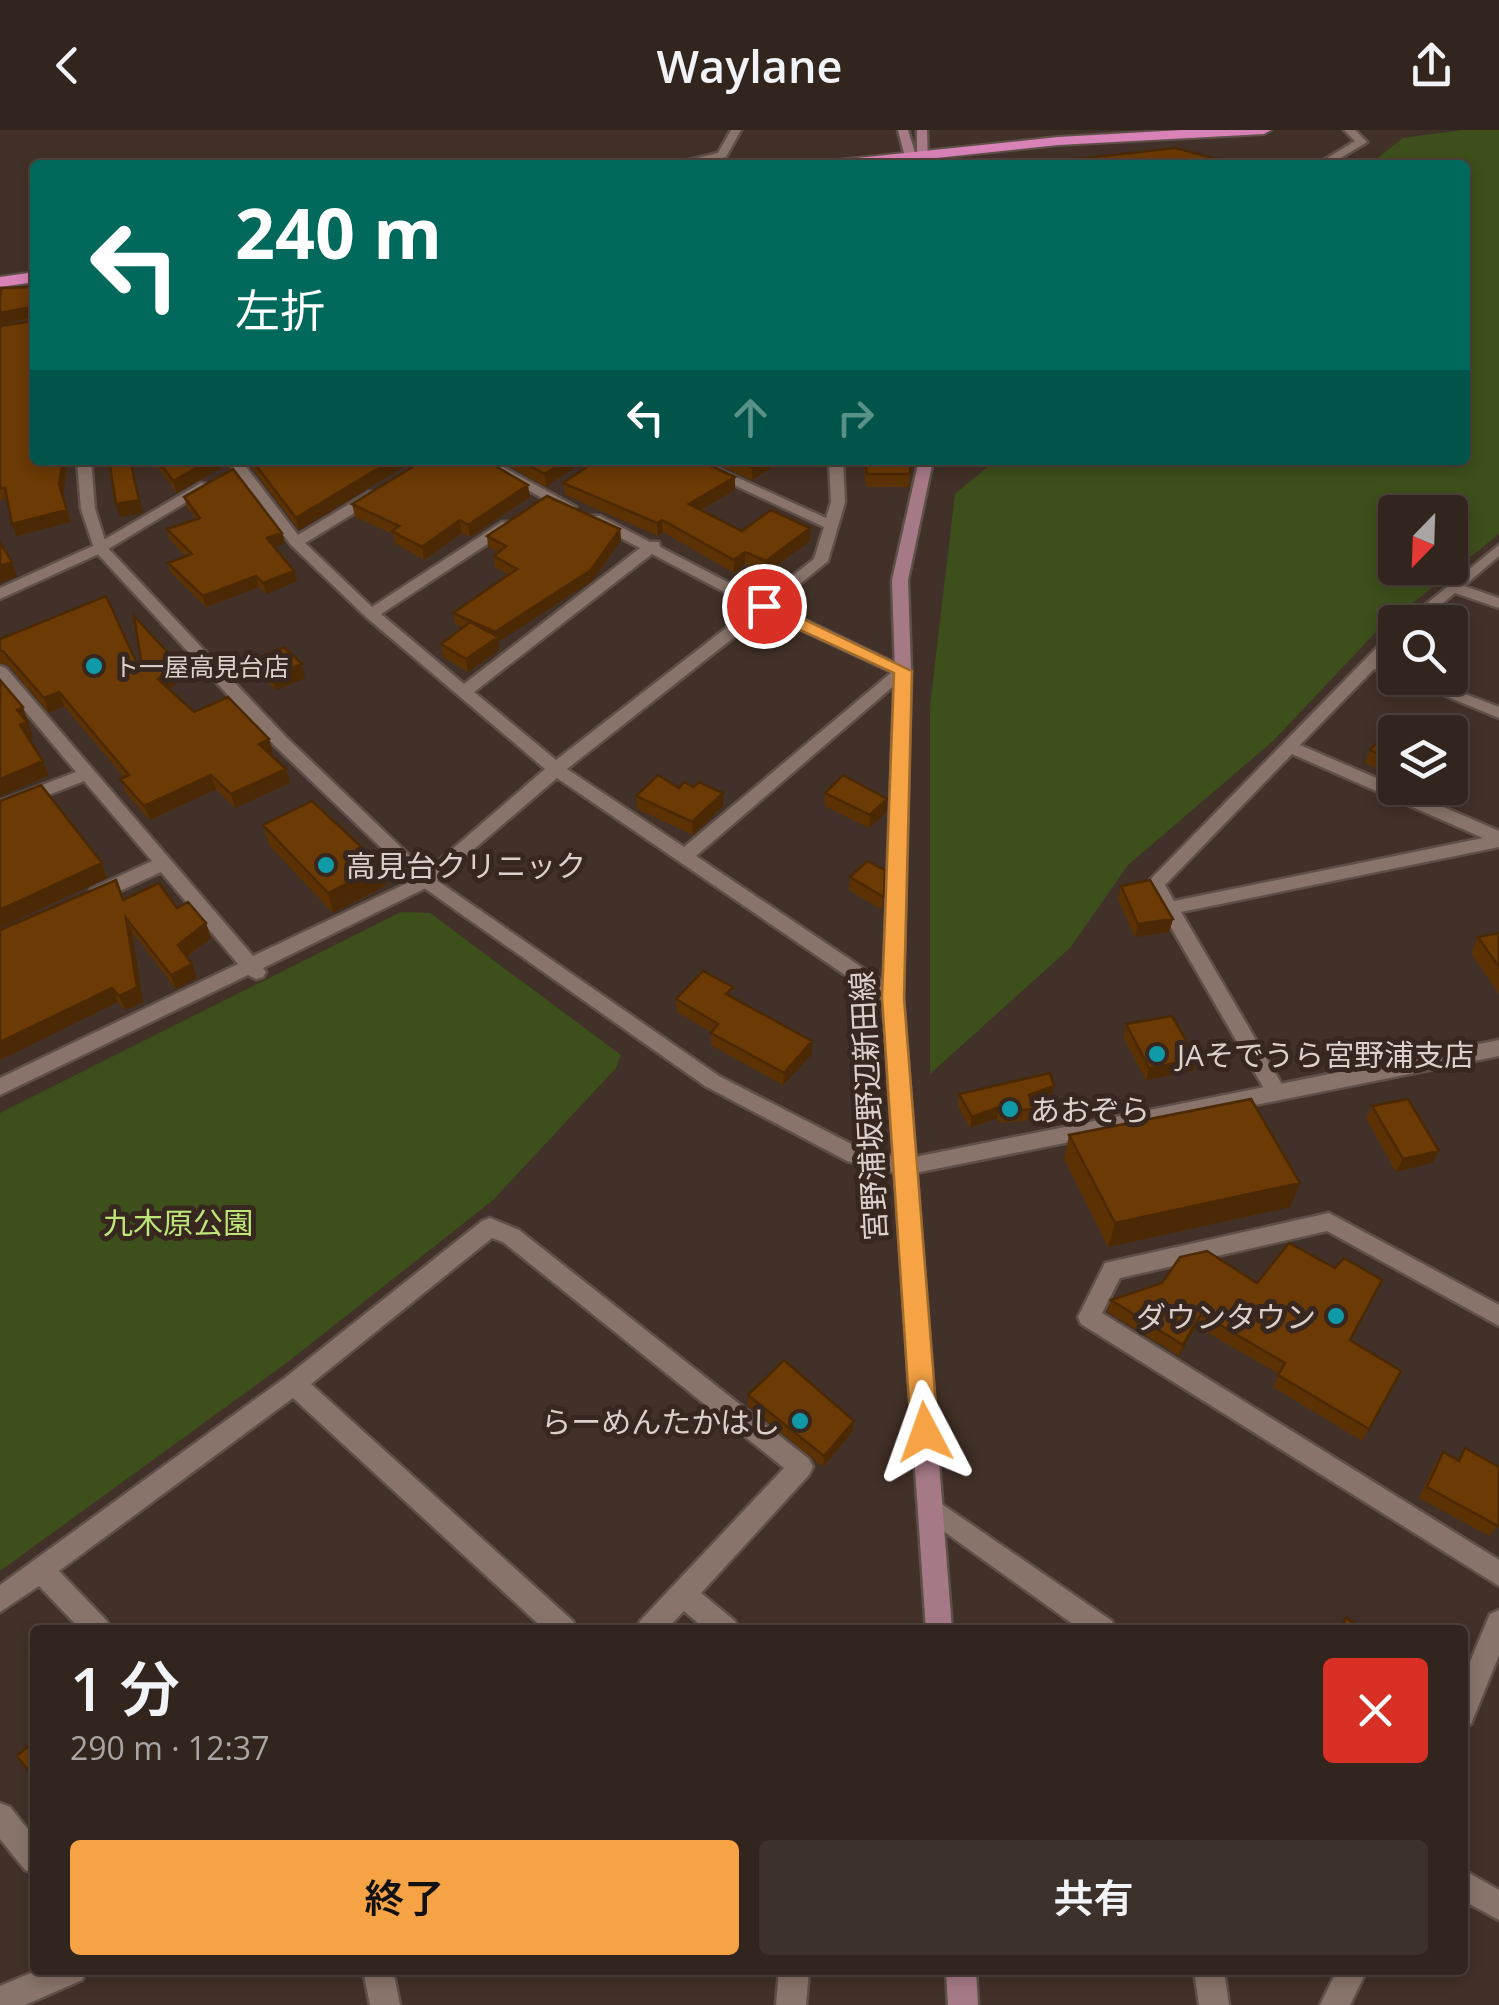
<!DOCTYPE html>
<html lang="ja">
<head>
<meta charset="utf-8">
<style>
	body { margin:0; font-family:"Open Sans","Noto Sans JP",sans-serif; background:#3d312b; color:#f1f3f6; height:100vh; display:flex; flex-direction:column; font-size:38px; white-space:nowrap }
	* { box-sizing:border-box; margin:0 }
	p { font-size:32px; color:#a8a5a4 }
	.icon { flex:none; width:55px; height:55px; fill:none; stroke:currentColor; stroke-width:2; stroke-linecap:round; stroke-linejoin:round }
	.map { position:relative; flex:1; overflow:hidden }
	.drawer { position:absolute; left:30px; top:1495px; width:1438px; height:350px; display:flex; flex-direction:column; background:#32251e; border-radius:10px; box-shadow:0 5px 15px #0003,0 0 0 2px #4d423c }
	.drawer>* { flex:none }
	.top-card { position:absolute; left:30px; top:30px; width:1440px; height:305px; border-radius:10px; box-shadow:0 5px 15px #0003,0 0 0 2px #4d423c; background:#00695c; color:#fff; overflow:hidden }
	.needle { width:65px; rotate:203deg }
	.buttons { position:absolute; left:1378px; top:365px; display:grid; gap:20px }
	.buttons a { display:grid; place-items:center; width:90px; height:90px; border-radius:10px; background:#32251e; box-shadow:0 5px 15px #0003,0 0 0 2px #4d423c; font-size:50px }
	.pin { position:absolute; display:grid; place-items:center; width:85px; height:85px; color:#fff; margin:-42px; border:5px solid #fff; border-radius:50%; box-shadow:0 2px 10px #0007 }
	.me { position:absolute; width:110px; margin:-55px; rotate:356deg; stroke-linejoin:round; filter:drop-shadow(0 0 8px #0008) }
	.turn { display:flex; align-items:center; gap:35px; height:210px; padding:0 40px; font-size:45px }
	.turn .icon { width:130px; height:130px; stroke-width:2.5 }
	.turn b { display:block; font-size:70px; line-height:85px }
	.lanes { display:flex; align-items:center; height:95px; padding:0 40px; background:#0003; justify-content:center; gap:50px; direction:ltr }
	.lanes .off { opacity:.35 }
	.round { display:grid; place-items:center; flex:none; width:105px; height:105px; border-radius:10px; background:#3d312b }
	.overview { display:flex; align-items:center; justify-content:space-between; height:170px; padding:0 40px }
	h1 { font-size:60px; font-weight:600; line-height:75px }
	.button { display:flex; gap:20px; margin-top:auto; padding:20px 40px }
	.button a { flex:1; height:115px; border-radius:10px; background:#f5a345; color:#111; font-size:40px; font-weight:600; line-height:115px; text-align:center }
	.button a+a { background:#3d312b; color:#f1f3f6 }
	header { display:flex; justify-content:space-between; align-items:center; height:130px; padding:0 40px; background:#32251e; font-size:45px; font-weight:600 }
	.map>svg:first-child { display:block }
</style>
</head>
<body>
<header><svg class="icon" aria-label="back" viewBox="0 0 24 24"><path d="M15 5l-7 7 7 7"/></svg>Waylane<svg class="icon" aria-label="share" viewBox="0 0 24 24"><path d="M12 15V3M7 8l5-5 5 5M5 13v7h14v-7"/></svg></header>
<div class="map">
<svg width="1499" height="1875" viewBox="0 0 1499 1875">
	<rect width="100%" height="100%" fill="#423128"/>
	<path fill="#3d4f1b" fill-rule="evenodd" d="M1462,0H1499V404L1374,504L1273,611L1128,735L1070,818L930,944V576L955,364L996,330H1465V35H1369L1403,8ZM1395,382H1450V438H1395Z
		M401,782L430,783L621,925L616,938L493,1070L289,1231L0,1441V983Z"/>
	<g fill="none" stroke-linecap="round" stroke-linejoin="round">
		<g stroke="#5e4f48" stroke-width="5">
			<path id="minor" d="M731,0H741L726,27L690,35H669L718,23Z
				M1344,0H1355L1367,12L1329,35H1316L1355,11Z
				M232,330H246V337L298,405L369,362H379V368L305,413L372,477L502,392H512V398L381,484L464,554L640,418L590,392V386H600L650,412H659L660,417L762,470L814,429L824,397L681,330H699L826,388L831,372L829,330H843L845,372L828,431L774,475L911,541L696,726L900,863L903,868L900,873H886L557,648L432,755L263,838L266,842L263,847L256,849L248,845L0,965V948L238,834L161,742L103,769H91L88,764L91,759L152,731L84,651L0,684V671L76,642L0,551V536L6,538L253,826L420,747L545,639L366,487L291,415L232,337ZM652,424L753,477L556,630L474,562ZM765,483L892,542L684,717L567,639Z
				M473,330H490L576,377L564,380Z
				M201,353L213,356L105,421L0,469V458L95,415Z
				M1499,415V426L1464,456L1499,468V478L1455,463L1420,492H1404Z
				M1395,503V517L1382,531L1395,536V547L1374,539L1300,615L1499,701V717L1181,782L1287,963L1284,969H1270L1146,754L1389,505ZM1292,624L1483,708L1174,771L1165,755Z
				M1402,548H1423L1499,577V588Z
				M1329,1083L1499,1175V1196L1327,1101L1120,1148L1102,1183L1499,1430V1456L1081,1194L1078,1187L1105,1133Z
				M490,1088L519,1100L809,1329L813,1337L809,1345L701,1463L735,1491L739,1500H706L684,1481L666,1500H636L640,1491L784,1338L503,1112L492,1108L311,1254L573,1491L577,1500H545L293,1268L59,1441L107,1491L111,1500H81L39,1456L0,1482V1455L286,1247L482,1091Z
				M930,1366L1112,1491L1116,1500H1081L921,1385L918,1377L921,1369Z
				M1499,1480V1525L1471,1594L1462,1598V1551L1490,1484Z
				M0,1673L10,1677L35,1708V1744L25,1740L0,1709Z
				M1462,1739L1499,1760V1790L1462,1770Z
				M38,1840H87L82,1850L25,1875H0V1856Z
				M363,1840H393L400,1875H370Z
				M779,1840H809L806,1875H776Z
				M1194,1840H1224L1229,1875H1199Z
				M1337,1840H1367L1350,1875H1320Z"/>
		</g>
		<g stroke="#5e4f48" stroke-width="5">
			<path id="tertiary" d="M77,330H91L95,379L107,417L286,607L432,747L719,946L859,1018L905,1029L1499,910V926L905,1045L847,1031L705,956L420,755L274,615L95,421L81,379Z"/>
		</g>
		<g stroke="#5e4f48" stroke-width="5">
			<path id="secondary" d="M898,0H908L917,29V0H927L928,35H911L905,27Z
				M919,330H933L908,450L911,541L903,868L952,1500H926L883,868L895,541L892,450Z
				M946,1840H976L978,1875H948Z"/>
		</g>
		<g stroke="#5e4f48" stroke-width="4">
			<path id="trunk" d="M1182,0H1271L1264,4L1058,15L871,35H821L828,31L1058,7Z
				M35,142V152L0,157V147Z"/>
		</g>
		<use href="#minor" fill="#88746a" fill-rule="evenodd"/>
		<use href="#tertiary" fill="#88746a" fill-rule="evenodd"/>
		<use href="#secondary" fill="#a67987" fill-rule="evenodd"/>
		<use href="#trunk" fill="#d982b7" fill-rule="evenodd"/>
	</g>
	<path fill="#5c3204" d="M35,157V330H68L63,365L71,392L16,406L7,369L0,370V196L34,191L33,188L0,194V168Z
		M152,330H229L228,334L177,363Z
		M250,330H415L299,400L252,338Z
		M498,330H586L546,357Z
		M708,330H771V338L752,350Z
		M863,330H910L909,357H866Z
		M563,353L735,360L701,380L742,401L810,398V411L766,443L745,434L734,443L663,402L658,406L565,365Z
		M184,367L282,403L285,413L274,417L297,451L266,464L259,457L206,477L171,443L168,433L186,426L170,410L167,399L196,389L187,377Z
		M530,367L470,407L462,403L424,430L395,413L393,404L355,387L352,374Z
		M620,399L621,410L592,451L498,512L499,520L468,542L443,527L441,514L463,497L455,494L453,483L509,445L495,437L494,426L498,422L488,417L487,406Z
		M0,509L139,538L173,528L195,539L169,559L194,582L273,623L271,624L286,639L290,653L235,678L216,659L150,690L126,663L120,649L124,647L64,576L49,583L9,536L0,533Z
		M254,530L305,548L276,560L258,543Z
		M1395,602V646L1365,633L1370,620Z
		M694,657L723,663V676L693,705L637,679L636,666L679,658Z
		M825,663L886,683L869,698L825,676Z
		M263,695L382,736L386,755L333,783L269,715Z
		M885,740L882,780L849,760L850,747Z
		M1121,756L1173,789L1169,802L1135,807L1118,769Z
		M124,770L177,778L206,793L211,808L187,827L192,834L197,848L176,859L132,802L143,872L125,880L118,872L0,930V800Z
		M1499,803V864L1471,823L1478,807Z
		M733,867L812,924L783,955L711,915V902L677,882L676,869Z
		M1126,894L1197,929L1193,941L1146,950L1123,907Z
		M959,964L1052,967L1033,974L1035,979L1032,990L1000,993L997,988L970,998L958,976Z
		M1372,976L1439,1021L1432,1033L1396,1042L1366,988Z
		M1069,1005L1300,1053L1290,1077L1108,1117L1064,1029Z
		M1162,1153L1350,1210L1401,1241L1362,1311L1273,1257L1279,1244L1196,1196L1179,1226L1107,1182L1111,1170Z
		M748,1265L854,1291L852,1302L823,1337L748,1276Z
		M1465,1318L1498,1396L1489,1406L1419,1368L1435,1333L1443,1322L1457,1330Z"/>
	<path fill="#4b2904" d="M31,177L35,187L0,194V183Z
		M63,330H68L63,365L71,392L16,406L12,394L59,354Z
		M130,330L143,383L120,387L116,374Z
		M210,330H229L228,334L177,363L173,351Z
		M392,330H415L299,400L296,388Z
		M566,330H586L546,357L545,344Z
		M765,330H771V338L752,350V338Z
		M735,347V360L690,386L689,374Z
		M528,355L530,367L470,407L468,395Z
		M460,390L462,403L424,430L422,417Z
		M662,390L663,402L658,406L657,393Z
		M810,398V411L766,443V431Z
		M620,399L621,410L592,451L498,512L499,520L468,542L466,529L496,508L495,502Z
		M282,403L285,413L270,419L267,408Z
		M745,422V434L734,443V430Z
		M12,432L17,446L0,453V436Z
		M294,441L297,451L266,464L263,453Z
		M256,446L259,457L206,477L203,466Z
		M191,525L195,539L163,564L158,549Z
		M302,534L305,548L276,560L272,546Z
		M59,562L64,576L49,583L44,568Z
		M23,577L33,607L26,610L20,595L17,580Z
		M269,609L273,623L263,628L259,614Z
		M43,631L49,645L0,667V649Z
		M286,639L290,653L235,678L231,664Z
		M211,645L216,659L150,690L144,676Z
		M723,663V676L693,705L692,692Z
		M887,669L886,683L869,698L870,685Z
		M102,733L107,748L0,798V780Z
		M382,736L386,755L333,783L328,763Z
		M126,788L132,802L143,872L125,880L119,866Z
		M1173,789L1169,802L1135,807L1138,794Z
		M206,793L211,808L183,829L178,815Z
		M192,834L197,848L176,859L171,845Z
		M112,858L118,872L0,930V912Z
		M812,911V924L783,955L784,943Z
		M1197,929L1193,941L1146,950L1149,938Z
		M1054,956L1052,967L1027,977L1029,965Z
		M999,977L997,988L970,998L972,987Z
		M1439,1021L1432,1033L1396,1042L1403,1029Z
		M1300,1053L1290,1077L1108,1117L1115,1093Z
		M1201,1184L1196,1196L1179,1226L1183,1215Z
		M854,1291L852,1302L823,1337L824,1326Z"/>
	<path fill="#6b3a05" stroke="#4b2904" stroke-width="2.5" d="M1175,18L1240,35H1034L1033,34Z
		M35,157V330H63L59,354L67,380L12,394L5,358H0V196L34,191L31,177L0,183V168L1,158Z
		M109,330H130L139,370L116,374Z
		M158,330H210L173,351Z
		M252,330H392L296,388Z
		M424,330H485L528,355L468,395L460,390L422,417L392,401L399,396L352,374Z
		M519,330H566L545,344Z
		M597,330H698L735,347L689,374L742,401L771,380L810,398L766,431L745,422L734,430L662,390L657,393L563,353Z
		M735,330H765L752,338Z
		M865,330H910V344H867Z
		M233,339L282,403L267,408L294,441L263,453L256,446L203,466L168,433L192,424L167,399L200,388L184,367Z
		M547,366L620,399L591,440L495,502L453,483L517,439L494,426L506,416L487,406Z
		M0,412L12,432L0,436Z
		M106,466L139,538L142,537L134,486L173,528L191,525L158,549L194,582L228,567L269,609L259,614L286,639L231,664L211,645L144,676L120,649L129,645L59,562L44,568L3,521L0,520V509Z
		M470,492L498,507L466,529L441,514Z
		M284,517L302,534L272,546L254,530Z
		M0,550L23,577L17,580L27,592L20,595L43,631L0,649Z
		M1404,585L1446,602H1395V631L1370,620Z
		M658,645L679,658L684,652L694,657L699,652L723,663L692,692L636,666Z
		M843,645L887,669L870,685L825,663Z
		M41,655L102,733L0,780V671Z
		M312,671L382,736L328,763L263,695Z
		M867,731L885,740L884,767L850,747Z
		M116,750L123,770L159,753L177,778L188,772L206,793L178,815L192,834L171,845L126,788L137,857L119,866L112,858L0,912V800Z
		M1150,750L1173,789L1138,794L1121,756Z
		M1499,803V837L1478,807Z
		M703,841L733,857L726,864L812,911L784,943L711,903L718,894L676,869Z
		M1172,886L1197,929L1149,938L1126,894Z
		M1050,943L1054,956L1029,965L1035,979L1002,982L999,977L972,987L959,964Z
		M1251,969L1300,1053L1115,1093L1069,1005Z
		M1408,969L1439,1021L1403,1029L1372,976Z
		M1289,1113L1335,1138L1344,1128L1382,1150L1350,1210L1401,1241L1369,1299L1278,1245L1285,1233L1201,1184L1183,1215L1111,1170L1162,1153L1180,1127L1207,1121L1257,1153Z
		M784,1230L854,1291L824,1326L748,1265Z
		M1465,1318L1499,1337V1392L1498,1396L1427,1357L1443,1322L1459,1331Z
		M1346,1488L1365,1500H1340Z
		M35,1610V1649L17,1626Z"/>
	<path fill="#f5a345" stroke="#9f6a2d" stroke-width="2.5" d="M757,473H770L912,541L904,868L938,1302L934,1310L925,1314L915,1310L911,1302L882,868L894,543L757,480Z"/>
	<g fill="#0f9aa8" stroke="#37271f" stroke-width="4">
		<circle cx="94" cy="536" r="10"/>
		<circle cx="326" cy="735" r="10"/>
		<circle cx="1157" cy="924" r="10"/>
		<circle cx="1010" cy="979" r="10"/>
		<circle cx="1336" cy="1186" r="10"/>
		<circle cx="800" cy="1291" r="10"/>
	</g>
	<g text-anchor="middle" dominant-baseline="central" stroke-width="10" stroke-linejoin="round" paint-order="stroke">
		<g font-size="25" fill="#dbd0ca" stroke="#37271f" text-anchor="start">
			<text x="114" y="536">ト一屋高見台店</text>
		</g>
		<g font-size="30" fill="#dbd0ca" stroke="#37271f" text-anchor="start">
			<text x="346" y="735">高見台クリニック</text>
			<text x="1177" y="924">JAそでうら宮野浦支店</text>
			<text x="1030" y="979">あおぞら</text>
			<text x="1316" y="1186" text-anchor="end">ダウンタウン</text>
			<text x="780" y="1291" text-anchor="end">らーめんたかはし</text>
		</g>
		<g font-size="30" fill="#dbd0ca" stroke="#37271f">
			<text transform="translate(868 976) rotate(-93)">宮野浦坂野辺新田線</text>
		</g>
		<g font-size="30" fill="#bde578" stroke="#37271f">
			<text x="178" y="1092">九木原公園</text>
		</g>
	</g>
</svg>
<div class="buttons">
<a><svg class="needle" viewBox="-14 -14 28 28"><path d="M0-13l5 13h-10z" fill="#e53935"/><path d="M0 13l5-13h-10z" fill="#a8a5a4"/></svg></a>
<a><svg class="icon" aria-label="search" viewBox="0 0 24 24"><circle cx="10" cy="10" r="6"/><path d="M15 15l6 6"/></svg></a>
<a><svg class="icon" aria-label="layers" viewBox="0 0 24 24"><path d="M12 4l9 5-9 5-9-5zM3 14l9 5 9-5"/></svg></a>
</div>
<div class="pin" style="left:764px;top:476px;background:#d93025"><svg class="icon" aria-label="arrive" viewBox="0 0 24 24"><path d="M6 21V4h12l-3 4 3 4H6"/></svg></div>
<svg class="me" style="left:925px;top:1302px" viewBox="-20 -20 40 40"><path d="M0-17L14 15 0 8-14 15z" fill="#f5a345" stroke="#fff" stroke-width="4"/></svg>
<div class="top-card">
<div class="turn"><svg class="icon" aria-label="left" viewBox="0 0 24 24"><path d="M17 20v-9H6M10 6l-5 5 5 5"/></svg><div><b>240 m</b>左折</div></div>
<div class="lanes"><svg class="icon" aria-label="left" viewBox="0 0 24 24"><path d="M17 20v-9H6M10 6l-5 5 5 5"/></svg><svg class="icon off" aria-label="ahead" viewBox="0 0 24 24"><path d="M12 20V5M6 11l6-6 6 6"/></svg><svg class="icon off" aria-label="right" viewBox="0 0 24 24"><path d="M7 20v-9h11M14 6l5 5-5 5"/></svg></div>
</div>
<section class="drawer">
<div class="overview"><div><h1>1 分</h1><p>290 m · 12:37</p></div><a class="round" style="background:#d93025;color:#fff"><svg class="icon" aria-label="close" viewBox="0 0 24 24"><path d="M6 6l12 12M18 6L6 18"/></svg></a></div>
<div class="button"><a>終了</a><a>共有</a></div>
</section>
</div>
</body>
</html>
